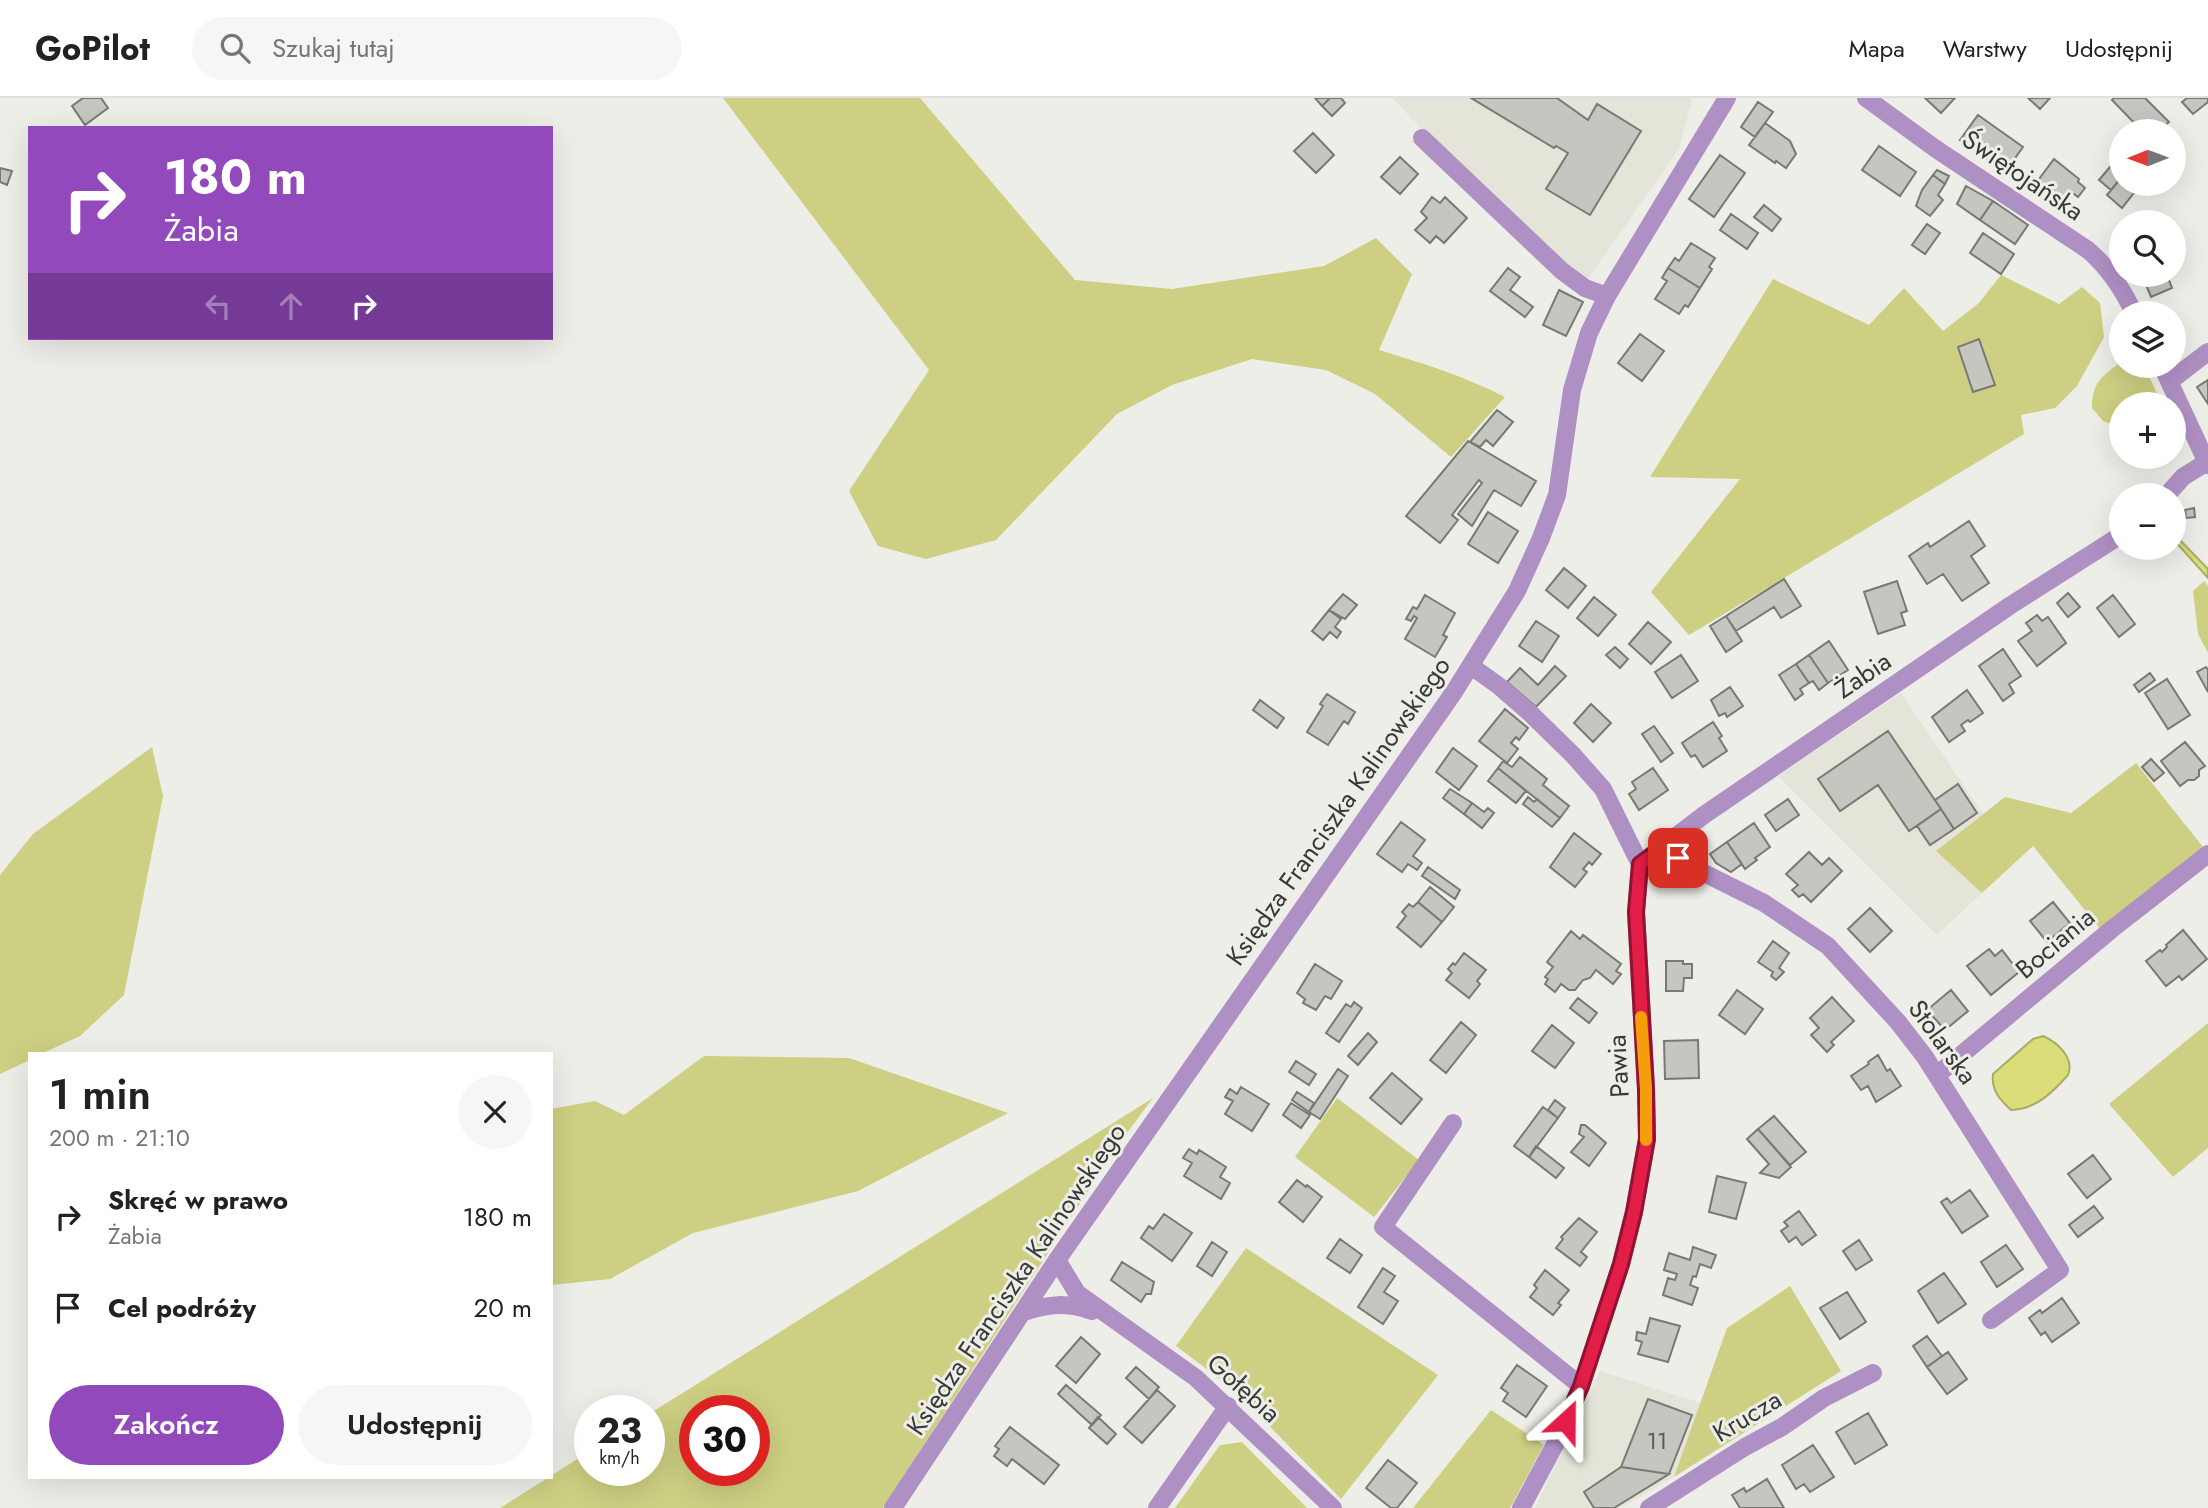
<!DOCTYPE html>
<html lang="pl">
<head>
<meta charset="utf-8">
<style>
	body { margin:0; font-family:Jost,sans-serif; background:#f6f6f6; color:#222; height:100vh; display:flex; flex-direction:column; font-size:26px; white-space:nowrap }
	* { box-sizing:border-box; margin:0 }
	p { font-size:23px; color:#767676 }
	.icon { flex:none; width:38px; height:38px; fill:none; stroke:currentColor; stroke-width:2; stroke-linecap:round; stroke-linejoin:round }
	.map { position:relative; flex:1; overflow:hidden }
	.drawer { position:absolute; left:28px; top:954px; width:525px; height:427px; display:flex; flex-direction:column; background:#fff; border-radius:0px; box-shadow:0 7px 28px #0002 }
	.drawer>* { flex:none }
	.banner { position:absolute; left:28px; top:28px; width:525px; height:214px; border-radius:0px; box-shadow:0 7px 28px #0002; background:#9249bc; color:#fff; overflow:hidden }
	.needle { width:46px; rotate:269deg }
	.buttons { position:absolute; left:2109px; top:21px; display:grid; gap:14px }
	.buttons a { display:grid; place-items:center; width:77px; height:77px; border-radius:50%; background:#fff; box-shadow:0 7px 28px #0002; font-size:35px }
	.speed { position:absolute; left:574px; top:1297px; display:flex; gap:14px; font-size:35px; font-weight:700; text-align:center }
	.speed>* { display:grid; place-content:center; width:91px; height:91px; border-radius:50%; background:#fff; box-shadow:0 7px 28px #0002; line-height:1 }
	.speed small { font-size:18px; font-weight:400 }
	.speed .limit { border:10px solid #d22; background:#fff; color:#111 }
	.pin { position:absolute; display:grid; place-items:center; width:60px; height:60px; color:#fff; margin:-30px; border-radius:14px; box-shadow:0 4px 10px #0006 }
	.me { position:absolute; width:77px; margin:-38px; rotate:24deg; stroke-linejoin:round; filter:drop-shadow(0 0 5px #0008) }
	.turn { display:flex; align-items:center; gap:24px; height:147px; padding:0 21px; font-size:32px }
	.turn .icon { width:91px; height:91px; stroke-width:2.5 }
	.turn b { display:block; font-size:49px; line-height:60px }
	.lanes { display:flex; align-items:center; height:66px; padding:0 21px; background:#0003; justify-content:center; gap:35px; direction:ltr }
	.lanes .off { opacity:.35 }
	.round { display:grid; place-items:center; flex:none; width:74px; height:74px; border-radius:37px; background:#f6f6f6 }
	.headline { display:flex; align-items:center; justify-content:space-between; height:119px; padding:0 21px }
	h1 { font-size:42px; font-weight:600; line-height:52px }
	.cta { display:flex; gap:14px; margin-top:auto; padding:14px 21px }
	.cta a { flex:1; height:80px; border-radius:42px; background:#9249bc; color:#fff; font-size:28px; font-weight:600; line-height:80px; text-align:center }
	.cta a+a { background:#f6f6f6; color:#222 }
	ul { padding:0; list-style:none }
	li { display:flex; align-items:center; gap:21px; height:91px; padding:0 21px }
	li div { flex:1 }
	li b { display:block; font-size:26px }
	li em { font-style:normal }
	header { display:flex; align-items:center; gap:42px; box-sizing:border-box; height:98px; padding:0 35px; background:#fff; border-bottom:2px solid #e0e0e0 }
	header strong { font-size:33px }
	nav { display:flex; gap:38px; margin-inline-start:auto; font-size:24px }
	.search { width:490px; height:63px; background:#f6f6f6; display:flex; align-items:center; gap:18px; box-sizing:border-box; padding:0 24px; border-radius:38px; color:#767676; font-size:26px }
	.map>svg:first-child { display:block }
</style>
</head>
<body>
<header>
<strong>GoPilot</strong>
<div class="search"><svg class="icon" aria-label="search" viewBox="0 0 24 24"><circle cx="10" cy="10" r="6"/><path d="M15 15l6 6"/></svg>Szukaj tutaj</div>
<nav><a>Mapa</a><a>Warstwy</a><a>Udostępnij</a></nav>
</header>
<div class="map">
<svg width="2208" height="1410" viewBox="0 0 2208 1410">
	<rect width="100%" height="100%" fill="#eeeee9"/>
	<path fill="#e4e4d8" d="M1392,0H1689L1692,2L1679,51L1585,185L1424,33Z
		M1901,595L1983,716L1936,753L1982,795L1937,837L1778,678Z
		M1600,1273L1701,1305L1674,1379L1621,1410H1535Z"/>
	<path fill="#cdcf82" fill-rule="evenodd" d="M723,0H920L1075,182L1172,191L1324,168L1376,140L1412,176L1379,252C1422,265 1464,278 1505,299L1451,359L1375,296L1326,272L1252,261L1172,287L1117,316L996,442L926,461L878,448L849,393L929,272Z
		M2001,177L2059,206L2082,189L2100,205L2104,239L2077,288L2055,310L2021,317L2024,336L1689,537L1651,494L1740,381L1650,379L1773,181L1869,227L1904,190L1943,233L1979,205Z
		M2121,264V268H2144L2162,306H2121V329L2103,323L2092,310C2092,285 2101,279 2121,264Z
		M2204,483L2208,488V555L2198,536L2193,493Z
		M152,649L163,698L124,897L80,938L43,955L30,956V962L0,976V777L33,736Z
		M2136,665L2203,749L2101,832L2033,748L1982,795L1936,753L2005,699L2071,715Z
		M2208,925V1050L2173,1079L2109,1006Z
		M704,958L849,960L1008,1015L858,1093L693,1135L610,1181L551,1187V1011L595,1003L624,1017Z
		M1153,1000L1118,1047L883,1410H500L590,1353V1372H649V1316ZM695,1312H754V1372H695Z
		M1337,1000L1419,1062L1374,1119L1295,1059Z
		M1246,1150L1438,1277L1341,1401L1232,1290L1176,1248Z
		M1790,1188L1841,1273L1674,1379L1727,1230Z
		M1491,1312L1544,1347L1510,1410H1413Z
		M1242,1344L1307,1410H1175L1220,1347Z"/>
	<path fill="#dbdd78" stroke="#aaac64" stroke-width="2" d="M2174,436L2208,471V480L2174,442Z
		M2043,938C2057,944 2075,960 2068,977C2053,994 2035,1012 2011,1012C2000,1002 1991,992 1993,976L2033,941Z"/>
	<path fill="#c5c6c0" stroke="#797974" stroke-width="2" d="M83,0H101L108,10L85,27L72,8Z
		M1315,0H1330L1322,8Z
		M1330,0H1341L1345,5L1332,18L1322,8Z
		M1471,0H1557L1588,22L1597,6L1641,33L1590,117L1546,91L1568,55L1556,48L1554,50Z
		M1925,0H1955L1941,15Z
		M2028,0H2050L2040,11Z
		M2114,0H2145L2169,24L2159,33H2142L2112,2Z
		M2187,0H2208V4L2193,16L2182,4Z
		M1758,4L1773,14L1755,39L1741,29Z
		M1978,17L2023,49L2005,74L1960,42Z
		M1765,25L1790,43L1796,56L1786,70L1776,63L1775,65L1749,47Z
		M1313,35L1334,57L1316,75L1294,53Z
		M1879,48L1916,74L1900,98L1862,72Z
		M2121,56V80L2111,92L2099,82Z
		M1720,57L1745,75L1714,119L1689,101Z
		M1400,59L1418,76L1400,96L1381,79Z
		M2054,61L2079,81L2078,84L2085,90L2078,99L2070,93L2061,105L2036,85Z
		M0,70L12,73L7,87L0,84Z
		M1937,72L1949,78L1945,86L1933,77Z
		M1933,77L1945,86L1938,97L1943,102L1930,118L1916,108L1922,92Z
		M2121,80V86H2141L2122,110L2107,97Z
		M1966,88L1993,103L1980,122L1957,106Z
		M1432,99L1440,105L1445,99L1467,120L1444,145L1436,138L1430,145L1415,132L1427,120L1421,114Z
		M1993,103L2028,127L2015,146L1980,122Z
		M1764,107L1781,121L1772,133L1754,119Z
		M1731,116L1758,135L1747,151L1720,132Z
		M1927,126L1940,135L1925,156L1912,147Z
		M1983,135L2014,156L2001,176L1970,155Z
		M1691,145L1715,160L1709,169L1712,171L1700,190L1668,170L1675,160L1679,163Z
		M1508,170L1520,179L1510,192L1533,209L1525,219L1490,193Z
		M1668,170L1700,190L1688,209L1685,207L1679,216L1655,201L1667,183L1662,180Z
		M2142,177H2167L2172,190L2151,199Z
		M1559,192L1583,204L1566,238L1543,227Z
		M1640,236L1664,253L1642,283L1618,265Z
		M1979,241L1995,287L1973,294L1958,249Z
		M2208,282V306L2197,289Z
		M1497,312L1513,324L1493,348L1486,342L1480,349L1470,344Z
		M1468,343L1536,383L1521,408L1494,392L1472,428L1458,416L1482,385L1479,382L1452,417L1458,422L1440,445L1406,418Z
		M2194,410L2195,419L2186,420L2185,412Z
		M1488,414L1518,433L1498,465L1468,446Z
		M1969,423L1985,448L1971,458L1989,485L1962,503L1943,476L1927,486L1909,458L1928,445L1930,449Z
		M1564,470L1586,488L1568,510L1546,492Z
		M1784,481L1801,508L1781,520L1774,509L1736,533L1726,518Z
		M1897,483L1907,513L1901,515L1905,527L1878,536L1864,494Z
		M2068,495L2080,509L2068,519L2057,505Z
		M1343,496L1357,507L1345,521L1329,512Z
		M1425,497L1455,515L1443,537L1447,539L1435,559L1405,541L1417,520L1414,518L1411,523L1406,521L1413,509L1417,511Z
		M2113,497L2135,526L2119,539L2097,510Z
		M1594,499L1616,517L1598,538L1577,520Z
		M1329,512L1341,521L1335,529L1341,534L1337,540L1330,534L1323,542L1312,533Z
		M2037,517L2042,523L2048,519L2066,545L2037,568L2018,543L2032,533L2026,525Z
		M1726,518L1742,543L1726,554L1710,528Z
		M1536,523L1559,538L1542,564L1519,548Z
		M1648,524L1671,544L1651,566L1629,546Z
		M1829,543L1848,572L1828,585L1809,557Z
		M1615,549L1628,561L1620,570L1606,557Z
		M2003,551L2021,578L2009,586L2014,595L2003,603L1979,568Z
		M1681,557L1698,583L1672,600L1655,574Z
		M1809,557L1828,585L1819,592L1813,583L1809,585L1796,566Z
		M1796,566L1809,585L1800,591L1803,596L1795,602L1779,577Z
		M1555,568L1566,578L1536,609L1507,584L1520,570L1538,587Z
		M2206,569L2208,572V594L2197,574Z
		M2150,575L2155,582L2139,594L2134,587Z
		M2167,581L2190,617L2168,631L2145,595Z
		M1730,589L1743,608L1727,619L1725,615L1719,618L1711,602Z
		M1967,592L1983,615L1970,624L1968,622L1961,627L1965,633L1949,644L1932,619Z
		M1327,596L1355,614L1348,626L1344,623L1328,647L1307,634L1323,608L1320,606Z
		M1260,602L1284,620L1277,630L1253,612Z
		M1591,606L1611,625L1593,644L1574,625Z
		M1505,611L1528,630L1519,642L1516,639L1511,645L1518,651L1507,665L1479,643Z
		M1713,624L1722,638L1719,640L1727,653L1703,669L1695,657L1691,659L1682,645Z
		M1654,628L1673,655L1661,664L1642,636Z
		M1888,633L1941,711L1909,733L1878,687L1840,713L1818,681Z
		M2185,644L2205,668L2199,672V678L2194,682H2188L2180,688L2161,663Z
		M1453,650L1477,668L1459,692L1436,674Z
		M1520,659L1547,681L1543,687L1569,708L1560,720L1498,670L1503,663L1512,669Z
		M2151,661L2164,675L2154,683L2142,669Z
		M1498,670L1526,693L1516,705L1488,683Z
		M1653,670L1668,692L1639,712L1629,696L1636,691L1632,684Z
		M1958,686L1977,715L1954,731L1935,702Z
		M1450,691L1472,705L1464,716L1443,700Z
		M1528,699L1534,704L1537,701L1560,720L1552,729L1523,706Z
		M1788,701L1799,717L1776,733L1765,717Z
		M1472,705L1484,714L1488,710L1494,715L1482,730L1464,716Z
		M1941,711L1954,731L1930,747L1917,728Z
		M1401,724L1425,742L1413,758L1422,765L1417,772L1408,766L1402,774L1377,756Z
		M1754,725L1770,749L1755,760L1757,762L1745,771L1727,744Z
		M1574,735L1601,756L1592,767L1589,764L1583,771L1587,774L1575,789L1550,769Z
		M1727,744L1742,766L1731,774L1716,765L1710,756Z
		M1809,754L1822,767L1829,760L1842,773L1811,804L1803,796L1799,799L1792,792L1798,787L1786,776Z
		M1428,769L1460,792L1455,801L1422,778Z
		M1430,789L1454,809L1442,824L1418,804Z
		M1418,804L1442,824L1421,849L1397,829L1406,818L1402,814L1409,806L1413,809Z
		M2053,804L2070,825L2047,844L2030,823Z
		M1870,810L1892,833L1870,854L1848,831Z
		M2183,832L2207,861L2182,882L2179,878L2166,888L2146,863L2160,852L2162,854L2167,849L2166,847Z
		M1571,833L1580,841L1583,837L1621,866L1616,873L1621,876L1613,886L1596,872L1590,880L1583,882L1575,892H1569L1561,886L1555,894L1545,886L1548,881L1545,879L1553,869L1547,864Z
		M1773,843L1789,855L1779,870L1784,874L1776,882L1771,878L1773,874L1758,864Z
		M1989,851L1995,858L2002,852L2019,874L1991,897L1967,868Z
		M1464,855L1486,872L1477,883L1480,886L1469,900L1446,882L1452,875L1448,871L1453,865L1455,867Z
		M1666,863H1683V866H1692V880H1684L1683,893H1666Z
		M1315,866L1342,883L1331,901L1325,898L1316,912L1303,905L1305,901L1297,895Z
		M1737,892L1763,911L1745,936L1719,917Z
		M1951,892L1968,913L1945,932L1927,912Z
		M1832,899L1854,923L1831,944L1834,947L1827,954L1811,937L1819,930L1810,920Z
		M1578,900L1597,915L1589,925L1570,910Z
		M1354,904L1362,910L1339,944L1326,935L1346,906L1351,909Z
		M1461,924L1476,937L1446,975L1430,962Z
		M1552,927L1574,945L1555,970L1532,953Z
		M1368,935L1377,944L1358,967L1348,958Z
		M1698,942L1699,980L1665,981L1664,943Z
		M1878,957L1887,973L1890,971L1901,988L1876,1004L1868,988L1861,992L1851,978L1869,966L1868,964Z
		M1296,963L1316,976L1309,987L1289,974Z
		M1338,971L1348,978L1320,1021L1309,1014Z
		M1392,975L1422,1001L1401,1026L1370,1000Z
		M1241,989L1269,1006L1252,1033L1225,1016L1233,1003L1225,999L1230,991L1237,996Z
		M1297,994L1314,1005L1309,1014L1292,1002Z
		M1555,1002L1565,1010L1558,1020L1548,1012Z
		M1291,1005L1310,1017L1301,1030L1283,1017Z
		M1543,1009L1558,1020L1529,1059L1514,1048Z
		M1774,1018L1806,1054L1790,1067L1758,1031Z
		M1581,1027H1585L1606,1045L1589,1068L1571,1054L1584,1039L1579,1036Z
		M1758,1031L1791,1069L1779,1080L1760,1075L1769,1066L1747,1041Z
		M1536,1048L1564,1070L1556,1080L1529,1059Z
		M1189,1051L1197,1056L1199,1052L1226,1069L1220,1079L1230,1085L1221,1101L1184,1078L1192,1065L1183,1060Z
		M2093,1057L2111,1081L2087,1100L2068,1076Z
		M1717,1078L1746,1085L1736,1121L1709,1114Z
		M1297,1082L1306,1089L1307,1087L1322,1099L1303,1124L1279,1104Z
		M1970,1092L1988,1118L1962,1135L1941,1104L1947,1100L1951,1105Z
		M2094,1108L2103,1120L2078,1139L2069,1127Z
		M1799,1113L1816,1137L1802,1147L1796,1139L1789,1144L1781,1133L1788,1128L1784,1124Z
		M1164,1116L1192,1135L1172,1163L1141,1140L1149,1128L1153,1131Z
		M1579,1120L1597,1134L1581,1154L1587,1159L1580,1168L1556,1150L1563,1141L1561,1139Z
		M1340,1141L1362,1157L1350,1175L1327,1160Z
		M1859,1142L1872,1162L1856,1172L1843,1153Z
		M1212,1144L1227,1154L1212,1178L1197,1168Z
		M2006,1147L2023,1171L1997,1189L1981,1164Z
		M1693,1149L1716,1157L1711,1170L1700,1166L1696,1179L1693,1178L1690,1187L1698,1190L1692,1207L1663,1197L1668,1180L1675,1182L1677,1176L1664,1172L1669,1155L1690,1162Z
		M1122,1164L1154,1184L1151,1196H1146L1141,1204L1111,1182Z
		M1383,1170L1395,1178L1384,1194L1398,1203L1383,1226L1358,1209Z
		M1545,1172L1569,1192L1558,1205L1561,1207L1553,1217L1530,1199L1537,1190L1534,1187Z
		M1944,1175L1966,1206L1938,1225L1918,1193Z
		M1847,1194L1866,1224L1840,1241L1820,1210Z
		M2062,1200L2079,1225L2052,1244L2045,1234L2041,1237L2029,1220L2040,1212L2042,1215Z
		M1650,1220L1680,1228L1668,1264L1638,1256L1642,1244L1636,1242L1637,1234L1646,1236Z
		M1927,1238L1942,1258L1927,1269L1913,1248Z
		M1081,1239L1100,1256L1076,1285L1056,1268Z
		M1948,1254L1967,1281L1947,1296L1927,1269Z
		M1517,1267L1547,1288L1526,1319L1503,1303L1508,1295L1501,1290Z
		M1136,1269L1159,1289L1149,1301L1126,1280Z
		M1066,1287L1101,1317L1092,1327L1058,1296Z
		M1157,1292L1175,1308L1142,1345L1124,1329Z
		M1648,1301L1692,1317L1669,1376L1621,1369Z
		M1868,1315L1887,1347L1855,1366L1836,1334Z
		M1098,1319L1116,1336L1107,1346L1089,1330Z
		M1010,1329L1059,1367L1044,1386L1012,1361L1007,1368L994,1358L999,1351L995,1348Z
		M1813,1347L1834,1379L1810,1394L1804,1386L1796,1391L1782,1367Z
		M1388,1362L1417,1385L1397,1410H1391L1366,1390Z
		M1621,1369L1669,1376L1614,1410H1594L1584,1394Z
		M1767,1381L1784,1410H1740L1732,1397L1744,1390L1746,1394Z"/>
	<g fill="none" stroke-linecap="round" stroke-linejoin="round">
		<path stroke="#af90c4" stroke-width="18" d="M1866,0L1936,51L2088,152C2108,169 2123,192 2134,215
			M1422,40L1562,173L1585,190L1607,198
			M2162,268L2208,367
			M2170,283L2208,254
			M2167,397L2183,379L2207,364
			M1471,568L1499,588L1531,616L1573,657L1603,691L1640,766L1636,814L1646,991L1647,1041L1634,1114L1621,1166L1581,1288L1558,1341L1521,1410
			M1665,748L1686,766L1764,805L1828,848L1898,924L1925,959L2060,1172L1991,1222
			M1640,766L1704,717L2011,507L2121,437
			M1937,977L2112,831L2208,756
			M1453,1025L1383,1129L1581,1288
			M1057,1162L1077,1195L1196,1280L1333,1410
			M1024,1214C1050,1206 1066,1204 1092,1213
			M893,1410L1057,1162L1454,594L1517,493L1541,440L1557,397L1572,292L1589,235L1607,198L1727,0
			M1157,1410L1228,1308
			M1649,1410L1745,1349L1782,1329L1824,1300L1873,1275"/>
	</g>
	<g fill="none" stroke-linecap="round" stroke-linejoin="round">
		<g stroke="#92132f" stroke-width="18">
			<path id="route" d="M1566,1323L1581,1288L1621,1166L1634,1114L1647,1041L1646,991L1636,814L1640,766L1665,748L1678,760"/>
		</g>
		<use href="#route" stroke="#e11d48" stroke-width="12"/>
		<path stroke="#f59e0b" stroke-width="12" d="M1641,919L1646,991V1042"/>
	</g>
	<g text-anchor="middle" dominant-baseline="central" stroke-width="6" stroke-linejoin="round" paint-order="stroke">
		<g font-size="23" fill="#5b5c58">
			<text x="1657" y="1343">11</text>
		</g>
		<g font-size="26" fill="#383836" stroke="#eeeee9">
			<text transform="translate(2023 77) rotate(34)">Świętojańska</text>
			<text transform="translate(1863 577) rotate(-34)">Żabia</text>
			<text transform="translate(1338 713) rotate(-55)">Księdza Franciszka Kalinowskiego</text>
			<text transform="translate(2055 845) rotate(-40)">Bociania</text>
			<text transform="translate(1943 944) rotate(54)">Stolarska</text>
			<text transform="translate(1618 968) rotate(-93)">Pawia</text>
			<text transform="translate(1016 1181) rotate(-56)">Księdza Franciszka Kalinowskiego</text>
			<text transform="translate(1244 1290) rotate(42)">Gołębia</text>
			<text transform="translate(1747 1318) rotate(-31)">Krucza</text>
		</g>
	</g>
</svg>
<div class="buttons">
<a><svg class="needle" viewBox="-14 -14 28 28"><path d="M0-13l5 13h-10z" fill="#e53935"/><path d="M0 13l5-13h-10z" fill="#767676"/></svg></a>
<a><svg class="icon" aria-label="search" viewBox="0 0 24 24"><circle cx="10" cy="10" r="6"/><path d="M15 15l6 6"/></svg></a>
<a><svg class="icon" aria-label="layers" viewBox="0 0 24 24"><path d="M12 4l9 5-9 5-9-5zM3 14l9 5 9-5"/></svg></a>
<a>+</a>
<a>−</a>
</div>
<div class="speed"><div>23<small>km/h</small></div><div class="limit">30</div></div>
<div class="pin" style="left:1678px;top:760px;background:#d93025"><svg class="icon" aria-label="arrive" viewBox="0 0 24 24"><path d="M6 21V4h12l-3 4 3 4H6"/></svg></div>
<svg class="me" style="left:1566px;top:1323px" viewBox="-20 -20 40 40"><path d="M0-17L14 15 0 8-14 15z" fill="#e11d48" stroke="#fff" stroke-width="4"/></svg>
<div class="banner">
<div class="turn"><svg class="icon" aria-label="right" viewBox="0 0 24 24"><path d="M7 20v-9h11M14 6l5 5-5 5"/></svg><div><b>180 m</b>Żabia</div></div>
<div class="lanes"><svg class="icon off" aria-label="left" viewBox="0 0 24 24"><path d="M17 20v-9H6M10 6l-5 5 5 5"/></svg><svg class="icon off" aria-label="ahead" viewBox="0 0 24 24"><path d="M12 20V5M6 11l6-6 6 6"/></svg><svg class="icon" aria-label="right" viewBox="0 0 24 24"><path d="M7 20v-9h11M14 6l5 5-5 5"/></svg></div>
</div>
<section class="drawer">
<div class="headline"><div><h1>1 min</h1><p>200 m · 21:10</p></div><a class="round"><svg class="icon" aria-label="close" viewBox="0 0 24 24"><path d="M6 6l12 12M18 6L6 18"/></svg></a></div>
<ul>
<li><svg class="icon" aria-label="right" viewBox="0 0 24 24"><path d="M7 20v-9h11M14 6l5 5-5 5"/></svg><div><b>Skręć w prawo</b><p>Żabia</p></div><em>180 m</em></li>
<li><svg class="icon" aria-label="arrive" viewBox="0 0 24 24"><path d="M6 21V4h12l-3 4 3 4H6"/></svg><div><b>Cel podróży</b></div><em>20 m</em></li>
</ul>
<div class="cta"><a>Zakończ</a><a>Udostępnij</a></div>
</section>
</div>
</body>
</html>
